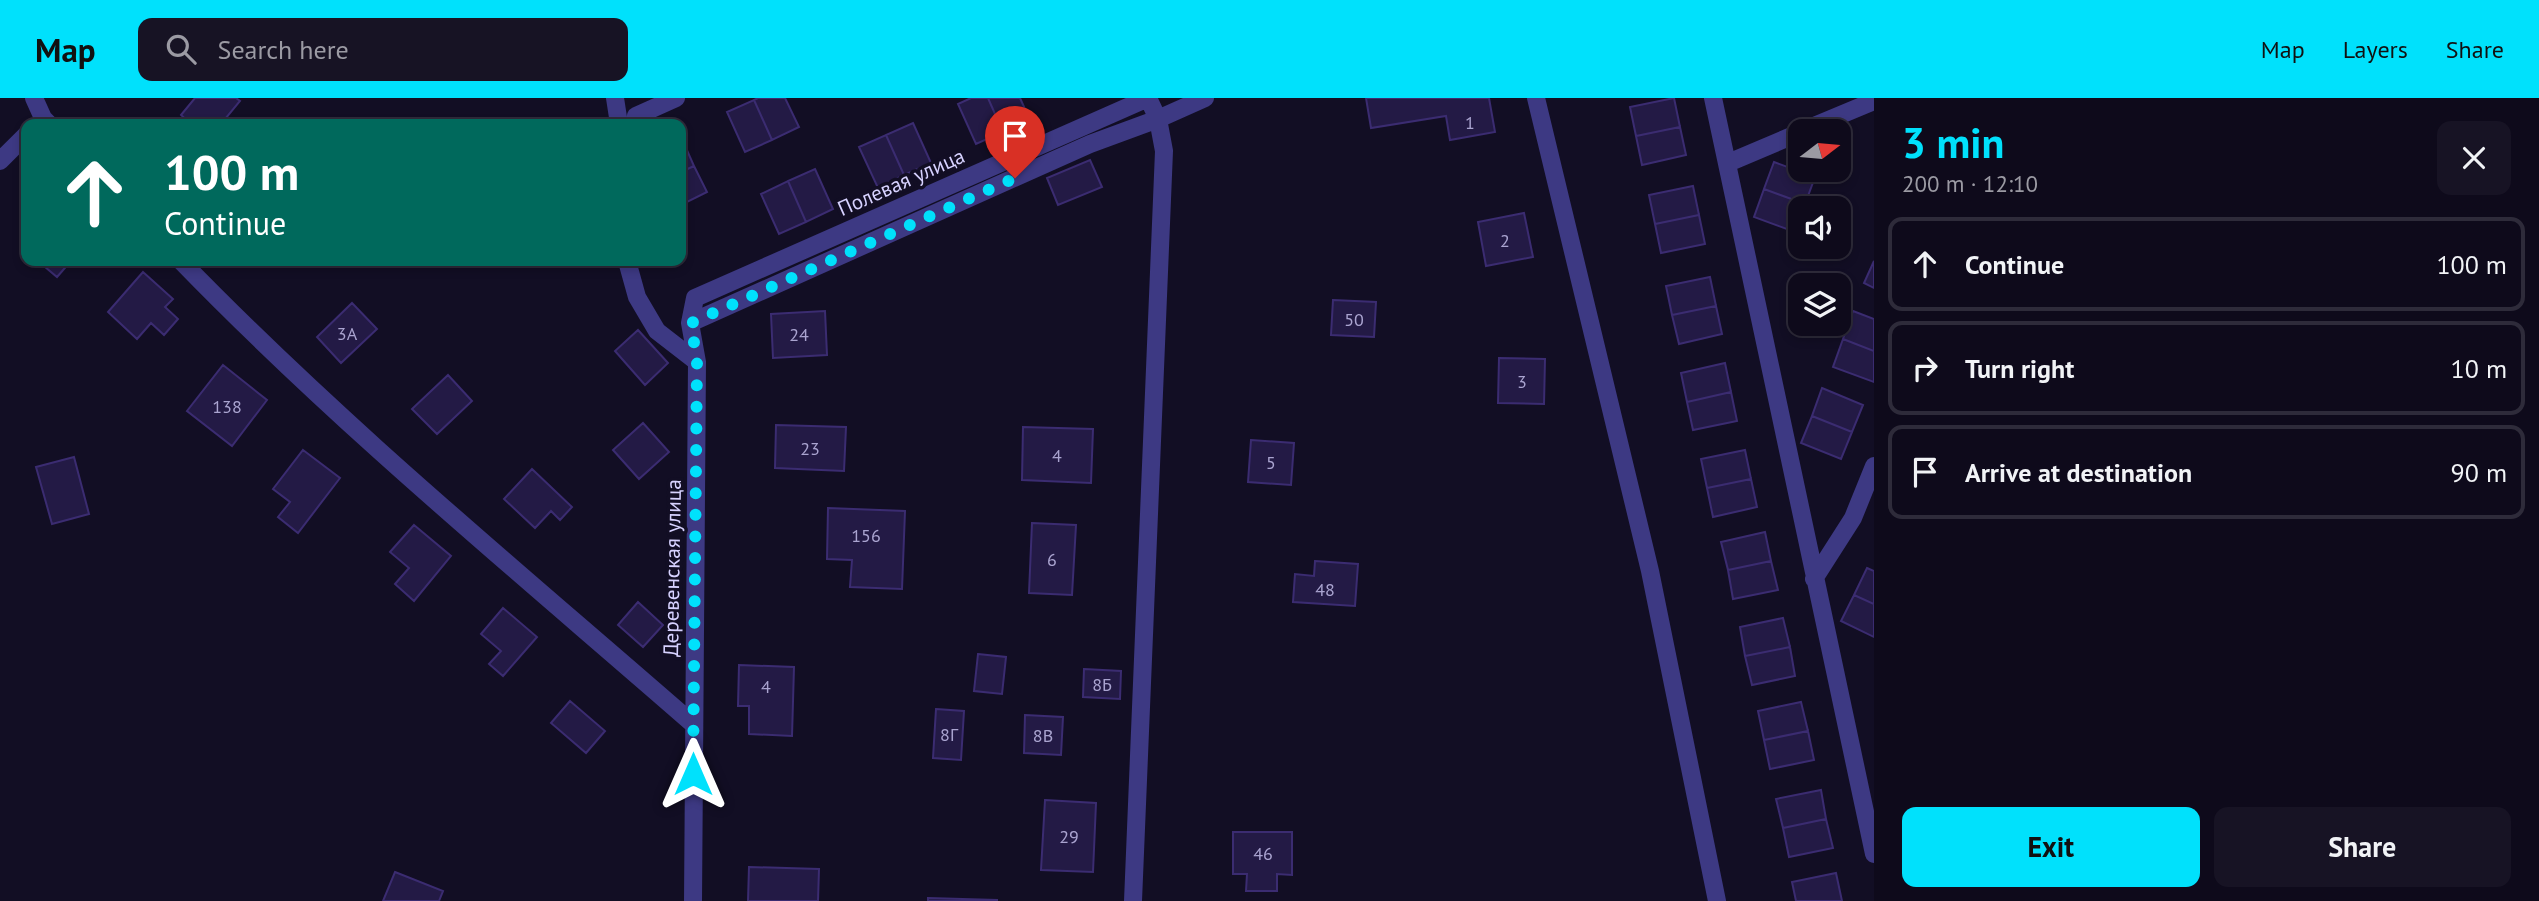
<!DOCTYPE html>
<html lang="en">
<head>
<meta charset="utf-8">
<style>
	body { margin:0; font-family:"PT Sans",sans-serif; background:#171324; color:#f1f3f6; height:100vh; display:flex; flex-direction:column; font-size:26px; white-space:nowrap }
	* { box-sizing:border-box; margin:0 }
	p { font-size:23px; color:#9b9aa3 }
	.icon { flex:none; width:38px; height:38px; fill:none; stroke:currentColor; stroke-width:2; stroke-linecap:round; stroke-linejoin:round }
	.map { position:relative; flex:1; overflow:hidden }
	.drawer { display:flex; flex-direction:column; background:#0e0a1b; width:665px }
	.drawer>* { flex:none }
	.banner { position:absolute; left:21px; top:21px; width:665px; height:147px; border-radius:14px; box-shadow:0 4px 10px #0003,0 0 0 2px #2e2b3a; background:#00695c; color:#fff; overflow:hidden }
	.needle { width:46px; rotate:74deg }
	.buttons { position:absolute; left:1788px; top:21px; display:grid; gap:14px }
	.buttons a { display:grid; place-items:center; width:63px; height:63px; border-radius:14px; background:#0e0a1b; box-shadow:0 4px 10px #0003,0 0 0 2px #2e2b3a; font-size:35px }
	.pin { position:absolute; display:grid; place-items:center; width:60px; height:60px; color:#fff; margin:-72px -30px; border-radius:50% 50% 50% 0; rotate:-45deg; box-shadow:0 0 7px #0007 }
	.pin .icon { rotate:45deg }
	.me { position:absolute; width:77px; margin:-38px; rotate:0deg; stroke-linejoin:round; filter:drop-shadow(0 0 5px #0008) }
	.turn { display:flex; align-items:center; gap:24px; height:147px; padding:0 28px; font-size:32px }
	.turn .icon { width:91px; height:91px; stroke-width:2.5 }
	.turn b { display:block; font-size:49px; line-height:60px }
	.round { display:grid; place-items:center; flex:none; width:74px; height:74px; border-radius:14px; background:#171324 }
	.overview { display:flex; align-items:center; justify-content:space-between; height:119px; padding:0 28px }
	h1 { font-size:42px; font-weight:700; line-height:52px; color:#00e1fc }
	.primary-button { display:flex; gap:14px; margin-top:auto; padding:14px 28px }
	.primary-button a { flex:1; height:80px; border-radius:14px; background:#00e1fc; color:#111; font-size:28px; font-weight:700; line-height:80px; text-align:center }
	.primary-button a+a { background:#171324; color:#f1f3f6 }
	ul { padding:0; list-style:none }
	li { display:flex; align-items:center; gap:21px; height:94px; margin:0 14px 10px; padding:0 14px; border:4px solid #2e2b3a; border-radius:14px }
	li div { flex:1 }
	li b { display:block; font-size:26px }
	li em { font-style:normal }
	header { display:flex; align-items:center; gap:42px; box-sizing:border-box; height:98px; padding:0 35px; background:#00e1fc; color:#111 }
	header strong { font-size:33px }
	nav { display:flex; gap:38px; margin-inline-start:auto; font-size:24px }
	.search { width:490px; height:63px; background:#171324; display:flex; align-items:center; gap:18px; box-sizing:border-box; padding:0 24px; border-radius:14px; color:#9b9aa3; font-size:26px }
	main { display:flex; flex:1; min-height:0 }
	.map>svg:first-child { display:block }
</style>
</head>
<body>
<header>
<strong>Map</strong>
<div class="search"><svg class="icon" aria-label="search" viewBox="0 0 24 24"><circle cx="10" cy="10" r="6"/><path d="M15 15l6 6"/></svg>Search here</div>
<nav><a>Map</a><a>Layers</a><a>Share</a></nav>
</header>
<main>
<div class="map">
<svg width="1874" height="803" viewBox="0 0 1874 803">
	<rect width="100%" height="100%" fill="#120e24"/>
	<path fill="#231a45" stroke="#3b2c71" stroke-width="2" d="M195,0H236L240,3L221,26H191L181,17Z
		M758,0H785L799,29L772,42L754,2Z
		M971,0H988L1003,34L976,46L958,6Z
		M988,0H1020L1030,22L1003,34Z
		M1366,0H1489L1495,34L1450,42L1446,18L1371,30Z
		M1674,0L1680,29L1636,38L1630,9Z
		M754,2L772,42L745,54L727,14Z
		M913,25L931,65L904,77L886,37Z
		M1680,29L1686,57L1642,67L1636,38Z
		M886,37L904,77L878,90L859,49Z
		M682,41L694,68L681,74V42Z
		M1090,62L1102,89L1058,107L1047,80Z
		M1774,64L1815,79L1805,106L1764,91Z
		M694,68L707,94L681,107V74Z
		M815,71L833,111L806,124L788,83Z
		M788,83L806,124L779,136L761,96Z
		M1693,88L1699,117L1655,126L1649,97Z
		M1764,91L1805,106L1804,110H1801V118L1795,134L1754,119Z
		M1524,115L1533,159L1486,168L1478,124Z
		M1699,117L1705,146L1661,155L1655,126Z
		M38,163H71L57,179Z
		M1874,163V190L1864,185Z
		M143,174L173,201L165,209L178,221L164,237L151,225L137,241L108,214Z
		M1710,179L1716,208L1672,217L1666,188Z
		M1333,202L1376,204L1374,239L1331,237Z
		M352,205L377,231L341,265L317,239Z
		M1716,208L1722,236L1679,246L1672,217Z
		M825,213L827,257L773,260L771,216Z
		M1853,213L1874,221V253L1843,241Z
		M638,232L668,265L645,287L615,253Z
		M1843,241L1874,253V284L1833,269Z
		M1499,260L1545,261L1544,306L1498,305Z
		M1725,265L1731,294L1687,304L1681,275Z
		M223,267L267,302L232,348L187,313Z
		M448,277L472,303L437,336L412,311Z
		M1822,290L1863,307L1852,334L1812,318Z
		M1731,294L1737,323L1693,332L1687,304Z
		M1812,318L1852,334L1841,361L1801,345Z
		M643,325L669,354L639,381L613,352Z
		M776,327L846,329L844,373L775,370Z
		M1023,329L1093,331L1091,385L1022,382Z
		M1251,342L1294,345L1291,387L1248,384Z
		M303,352L340,380L298,435L278,419L290,404L273,391Z
		M1745,352L1751,381L1707,390L1701,361Z
		M74,359L89,416L52,426L36,369Z
		M532,371L572,409L560,422L551,413L535,430L504,401Z
		M1751,381L1757,409L1713,419L1707,390Z
		M828,410L905,413L902,491L850,489L852,462L827,461Z
		M1032,425L1076,427L1072,497L1029,495Z
		M414,427L451,458L414,503L395,486L409,470L390,454Z
		M1765,434L1771,463L1728,472L1721,444Z
		M1315,463L1358,466L1355,508L1293,504L1295,476L1314,478Z
		M1771,463L1778,492L1733,501L1728,472Z
		M1867,470L1874,473V506L1854,497Z
		M1854,497L1874,506V539L1841,523Z
		M638,504L663,527L643,549L618,527Z
		M503,510L537,539L503,578L489,566L501,553L481,536Z
		M1783,520L1790,549L1745,558L1740,529Z
		M1790,549L1795,578L1752,587L1745,558Z
		M978,556L1006,559L1002,596L974,593Z
		M739,567L794,569L792,638L749,636V608H738Z
		M1084,571L1121,573L1120,601L1083,599Z
		M570,603L605,633L586,655L551,625Z
		M1801,604L1808,633L1764,642L1758,613Z
		M936,611L964,613L961,662L933,660Z
		M1025,617L1063,619L1061,657L1024,655Z
		M1808,633L1814,662L1770,671L1764,642Z
		M1821,692L1826,721L1783,730L1776,701Z
		M1045,702L1096,705L1093,774L1041,772Z
		M1826,721L1833,750L1789,759L1783,730Z
		M1233,734H1292V777L1277,776V793H1246L1247,776H1233Z
		M749,769L819,771L818,803H748Z
		M395,774L443,793L439,803H383Z
		M1836,775L1842,803H1796L1792,784Z
		M928,800L997,802V803H928Z"/>
	<g fill="none" stroke-linecap="round" stroke-linejoin="round">
		<path stroke="#3d3983" stroke-width="18" d="M34,0L43,20L49,26
			M615,0L619,26
			M1536,0L1650,473L1717,803
			M1713,0L1874,756
			M636,18L676,0
			M1802,33L1874,3
			M0,63L26,37
			M1728,65L1801,34
			M181,163C341,328 520,475 693,626
			M627,163L637,199L657,233L697,264
			M690,225L1090,46L1158,21L1205,0
			M1814,481L1853,420L1874,368
			M693,803L697,264L690,225L695,200L1148,0
			M1133,803L1164,53L1158,21L1148,0"/>
	</g>
	<g fill="none" stroke-linecap="round" stroke-linejoin="round">
		<path stroke="#00e1fc" stroke-width="12" stroke-dasharray="0 21.6" d="M693,676L697,264L691,225L1015,80"/>
	</g>
	<g text-anchor="middle" dominant-baseline="central" stroke-width="7" stroke-linejoin="round" paint-order="stroke">
		<g font-size="18" fill="#aaa4d0">
			<text x="1470" y="24">1</text>
			<text x="1505" y="142">2</text>
			<text x="1354" y="221">50</text>
			<text x="347" y="235">3А</text>
			<text x="799" y="236">24</text>
			<text x="1522" y="283">3</text>
			<text x="227" y="308">138</text>
			<text x="810" y="350">23</text>
			<text x="1057" y="357">4</text>
			<text x="1271" y="364">5</text>
			<text x="866" y="437">156</text>
			<text x="1052" y="461">6</text>
			<text x="1325" y="491">48</text>
			<text x="1102" y="586">8Б</text>
			<text x="766" y="588">4</text>
			<text x="949" y="636">8Г</text>
			<text x="1043" y="637">8В</text>
			<text x="1069" y="738">29</text>
			<text x="1263" y="755">46</text>
		</g>
		<g font-size="21" fill="#d7d2ff" stroke="#120e24">
			<text transform="translate(901 84) rotate(-24)">Полевая улица</text>
			<text transform="translate(672 470) rotate(-89)">Деревенская улица</text>
		</g>
	</g>
</svg>
<div class="buttons">
<a><svg class="needle" viewBox="-14 -14 28 28"><path d="M0-13l5 13h-10z" fill="#e53935"/><path d="M0 13l5-13h-10z" fill="#9b9aa3"/></svg></a>
<a><svg class="icon" aria-label="sound" viewBox="0 0 24 24"><path d="M4 9h4l5-4v14l-5-4H4zM17 9q2 3 0 6"/></svg></a>
<a><svg class="icon" aria-label="layers" viewBox="0 0 24 24"><path d="M12 4l9 5-9 5-9-5zM3 14l9 5 9-5"/></svg></a>
</div>
<div class="pin" style="left:1015px;top:80px;background:#d93025"><svg class="icon" aria-label="arrive" viewBox="0 0 24 24"><path d="M6 21V4h12l-3 4 3 4H6"/></svg></div>
<svg class="me" style="left:693px;top:676px" viewBox="-20 -20 40 40"><path d="M0-17L14 15 0 8-14 15z" fill="#00e1fc" stroke="#fff" stroke-width="4"/></svg>
<div class="banner">
<div class="turn"><svg class="icon" aria-label="ahead" viewBox="0 0 24 24"><path d="M12 20V5M6 11l6-6 6 6"/></svg><div><b>100 m</b>Continue</div></div>
</div>
</div>
<section class="drawer">
<div class="overview"><div><h1>3 min</h1><p>200 m · 12:10</p></div><a class="round"><svg class="icon" aria-label="close" viewBox="0 0 24 24"><path d="M6 6l12 12M18 6L6 18"/></svg></a></div>
<ul>
<li><svg class="icon" aria-label="ahead" viewBox="0 0 24 24"><path d="M12 20V5M6 11l6-6 6 6"/></svg><div><b>Continue</b></div><em>100 m</em></li>
<li><svg class="icon" aria-label="right" viewBox="0 0 24 24"><path d="M7 20v-9h11M14 6l5 5-5 5"/></svg><div><b>Turn right</b></div><em>10 m</em></li>
<li><svg class="icon" aria-label="arrive" viewBox="0 0 24 24"><path d="M6 21V4h12l-3 4 3 4H6"/></svg><div><b>Arrive at destination</b></div><em>90 m</em></li>
</ul>
<div class="primary-button"><a>Exit</a><a>Share</a></div>
</section>
</main>
</body>
</html>
